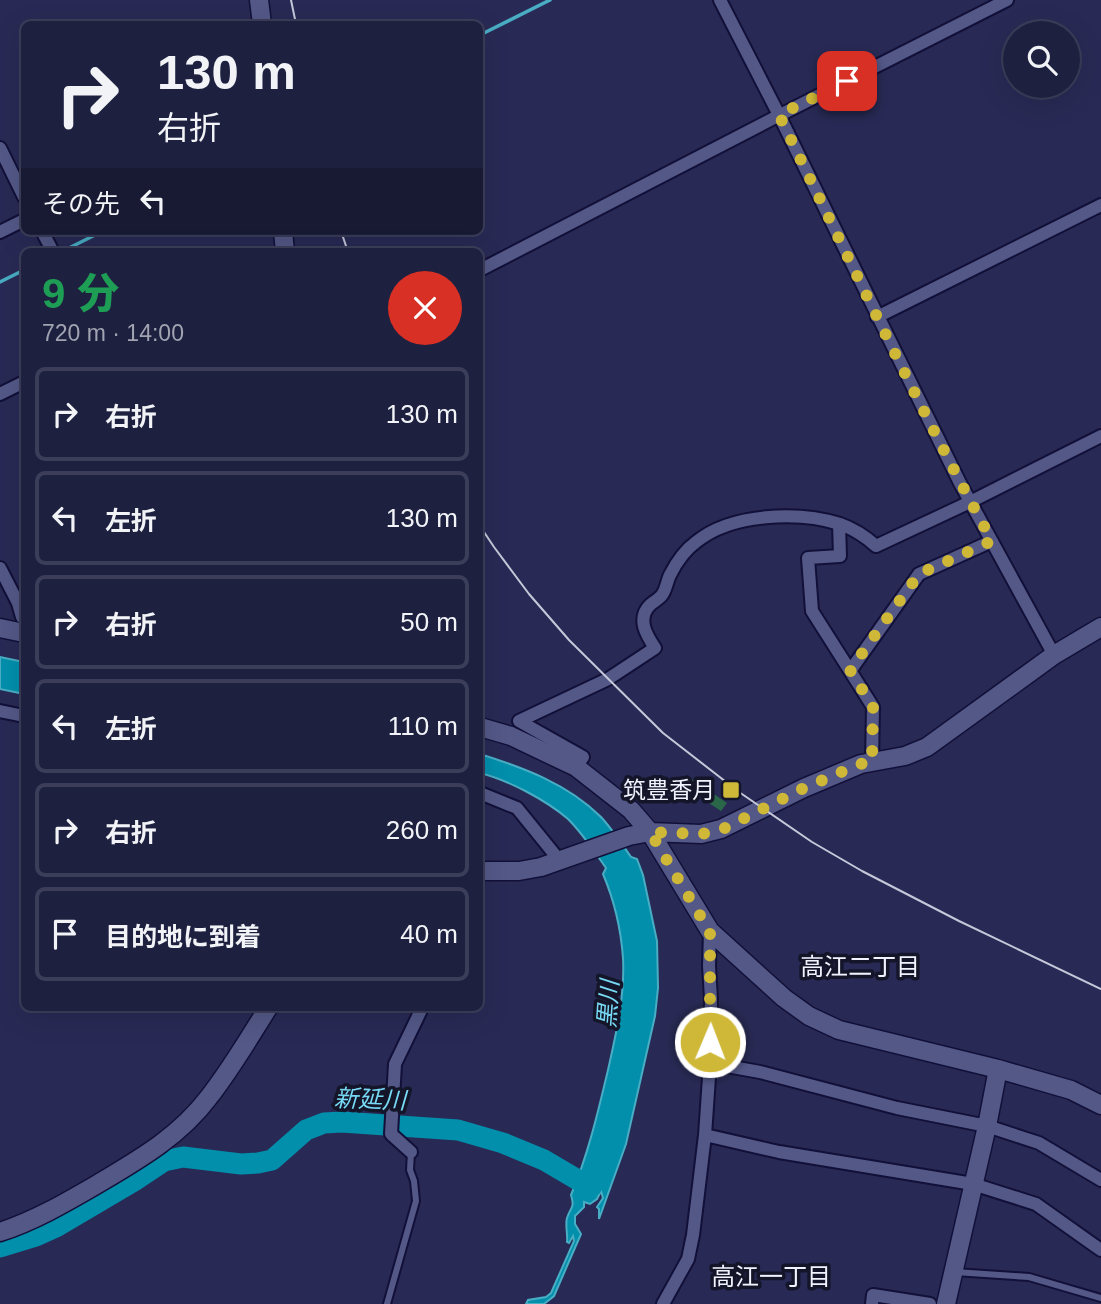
<!DOCTYPE html>
<html lang="ja">
<head>
<meta charset="utf-8">
<style>
	body { margin:0; font-family:Arial,"Noto Sans JP",sans-serif; background:#2b2d4b; color:#f1f3f6; height:100vh; display:flex; flex-direction:column; font-size:26px; white-space:nowrap }
	* { box-sizing:border-box; margin:0 }
	p { font-size:23px; color:#a1a3b1 }
	.icon { flex:none; width:38px; height:38px; fill:none; stroke:currentColor; stroke-width:2; stroke-linecap:round; stroke-linejoin:round }
	.map { position:relative; flex:1; overflow:hidden }
	.details { position:absolute; left:21px; top:248px; width:462px; height:763px; display:flex; flex-direction:column; background:#1e2040; border-radius:10px; box-shadow:0 7px 28px #0002,0 0 0 2px #3c3e59 }
	.details>* { flex:none }
	.banner { position:absolute; left:21px; top:21px; width:462px; height:214px; border-radius:10px; box-shadow:0 7px 28px #0002,0 0 0 2px #3c3e59; background:#1e2040; color:#f1f3f6; overflow:hidden }
	.tools { position:absolute; left:1003px; top:21px; display:grid; gap:14px }
	.tools a { display:grid; place-items:center; width:77px; height:77px; border-radius:50%; background:#1e2040; box-shadow:0 7px 28px #0002,0 0 0 2px #3c3e59; font-size:35px }
	.pin { position:absolute; display:grid; place-items:center; width:60px; height:60px; color:#fff; margin:-30px; border-radius:14px; box-shadow:0 4px 10px #0006 }
	.me { position:absolute; width:77px; margin:-38px; rotate:1deg; stroke-linejoin:round; filter:drop-shadow(0 0 5px #0008) }
	.turn { display:flex; align-items:center; gap:24px; height:147px; padding:0 21px; font-size:32px }
	.turn .icon { width:91px; height:91px; stroke-width:2.5 }
	.turn b { display:block; font-size:49px; line-height:60px }
	.then { display:flex; align-items:center; height:66px; padding:0 21px; background:#0003; gap:14px; font-size:26px }
	.round { display:grid; place-items:center; flex:none; width:74px; height:74px; border-radius:37px; background:#2b2d4b }
	.overview { display:flex; align-items:center; justify-content:space-between; height:119px; padding:0 21px }
	h1 { font-size:42px; font-weight:800; line-height:52px; color:#1e9e55 }
	ul { padding:0; list-style:none }
	li { display:flex; align-items:center; gap:21px; height:94px; margin:0 14px 10px; padding:0 7px; border:4px solid #3c3e59; border-radius:10px }
	li div { flex:1 }
	li b { display:block; font-size:26px }
	li em { font-style:normal }
	.map>svg:first-child { display:block }
</style>
</head>
<body>
<div class="map">
<svg width="1101" height="1304" viewBox="0 0 1101 1304">
	<rect width="100%" height="100%" fill="#282a55"/>
	<path fill="#028fac" stroke="#49adc4" stroke-width="2" d="M0,657L24,662V694L0,689Z
		M480,754C524,768 568,784 601,817C612,829 622,844 631,857L637,859L643,875L657,941L658,988L655,1016L626,1144L599,1219V1209L597,1207L603,1198L601,1191L597,1199L590,1204L584,1202V1207L575,1216V1224L581,1234L554,1296L544,1304H526L528,1300L546,1297L551,1293L574,1241L573,1236L569,1243L567,1242C568,1235 565,1225 567,1218C571,1206 575,1208 571,1195C588,1155 598,1112 608,1070C616,1034 625,996 623,958C621,930 614,900 603,874L606,868C594,851 583,834 568,819C546,800 508,780 480,773Z"/>
	<g fill="none" stroke-linecap="round" stroke-linejoin="round">
		<path stroke="#49adc4" stroke-width="3.5" d="M480,35L550,0
			M61,252L103,231
			M0,282L24,270"/>
		<path stroke="#028fac" stroke-width="21" d="M0,1247L36,1236L56,1227L134,1181L164,1161L183,1157L241,1164L258,1163L272,1160L306,1130L324,1123L342,1122L458,1130L503,1143L544,1160L578,1180L592,1186"/>
	</g>
	<path fill="#2a6749" d="M690,778L727,803L721,811L685,787Z"/>
	<g fill="none" stroke-linecap="round" stroke-linejoin="round">
		<g stroke="#121039" stroke-width="10">
			<path id="lane" d="M955,1272L1029,1277L1101,1298
				M387,1304L416,1201L414,1181L410,1170L411,1152"/>
		</g>
		<g stroke="#121039" stroke-width="16">
			<path id="street" d="M720,0L779,115L960,483L1054,655
				M0,148L24,197
				M42,231L53,252
				M0,232L24,220
				M480,270L772,119L1007,0
				M877,317L1101,205
				M0,394L24,382
				M839,524L840,556L808,558L812,611L873,707L872,762
				M0,568L18,603L22,617
				M850,671L919,574L992,541
				M0,711L24,716
				M576,767L583,757L519,721L608,679L655,648C647,636 636,619 650,605C653,602 659,599 662,595C666,590 667,581 670,575C676,563 685,550 696,542C731,513 799,511 840,524C854,529 865,536 876,546L970,502L1101,436
				M480,793L517,808L560,861
				M710,1063L760,1072L897,1108L987,1126L1039,1143L1101,1180
				M705,1135L779,1152L973,1184L1036,1204L1101,1250
				M411,1152L391,1134L395,1064L422,1008
				M663,1304L688,1259L693,1235L705,1135L710,1063L711,999L709,966L710,931
				M872,1304L873,1295L930,1304"/>
		</g>
		<g stroke="#121039" stroke-width="21">
			<path id="secondary" d="M259,0L262,24
				M283,231L285,252
				M0,628L24,633
				M480,727L511,736L576,767L631,810L650,832L710,931L784,998L809,1016L839,1030L998,1069L1071,1090L1101,1105
				M480,871H519L541,867L629,836L650,832L701,834L721,829L804,788L861,764L905,756L927,747L1054,655L1101,627
				M0,1232C34,1221 65,1203 96,1185C138,1160 179,1137 209,1097C231,1069 249,1038 268,1008
				M946,1304L987,1126L998,1069"/>
		</g>
		<use href="#lane" stroke="#535887" stroke-width="6"/>
		<use href="#street" stroke="#535887" stroke-width="12"/>
		<use href="#secondary" stroke="#535887" stroke-width="18"/>
		<path stroke="#c6c8da" stroke-width="2" d="M291,0L296,24
			M341,231L348,252
			M480,526L494,547L529,594L569,640L663,733L739,792L812,842L862,871L959,921L1101,989"/>
	</g>
	<g fill="none" stroke-linecap="round" stroke-linejoin="round">
		<path stroke="#cfb837" stroke-width="12" stroke-dasharray="0 21.6" d="M710,1042V932L650,832L701,834L721,830L804,788L860,764L872,762L873,707L850,670L919,574L992,541C916,402 849,258 779,115L847,81"/>
	</g>
	<rect fill="#cfb837" stroke="#141529" stroke-width="2.5" x="722" y="781" width="18" height="18" rx="3.5"/>
	<g text-anchor="middle" dominant-baseline="central" stroke-width="7" stroke-linejoin="round" paint-order="stroke">
		<g font-size="23" fill="#f0f2fd" stroke="#141529" text-anchor="end">
			<text x="715" y="790">筑豊香月</text>
		</g>
		<g font-size="24" fill="#f0f2fd" stroke="#141529">
			<text x="860" y="966">高江二丁目</text>
			<text x="771" y="1276">高江一丁目</text>
		</g>
		<g font-size="24" font-style="italic" fill="#78d9f5" stroke="#141529">
			<text transform="translate(608 1004) rotate(-86)">黒川</text>
			<text transform="translate(370 1099) rotate(2)">新延川</text>
		</g>
	</g>
</svg>
<div class="tools">
<a><svg class="icon" aria-label="search" viewBox="0 0 24 24"><circle cx="10" cy="10" r="6"/><path d="M15 15l6 6"/></svg></a>
</div>
<div class="pin" style="left:847px;top:81px;background:#d93025"><svg class="icon" aria-label="arrive" viewBox="0 0 24 24"><path d="M6 21V4h12l-3 4 3 4H6"/></svg></div>
<svg class="me" style="left:710px;top:1042px" viewBox="-20 -20 40 40"><circle r="17" fill="#cfb837" stroke="#fff" stroke-width="3"/><path d="M0-11L8 9 0 5-8 9z" fill="#fff"/></svg>
<div class="banner">
<div class="turn"><svg class="icon" aria-label="right" viewBox="0 0 24 24"><path d="M7 20v-9h11M14 6l5 5-5 5"/></svg><div><b>130 m</b>右折</div></div>
<div class="then">その先<svg class="icon" aria-label="left" viewBox="0 0 24 24"><path d="M17 20v-9H6M10 6l-5 5 5 5"/></svg></div>
</div>
<section class="details">
<div class="overview"><div><h1>9 分</h1><p>720 m · 14:00</p></div><a class="round" style="background:#d93025;color:#fff"><svg class="icon" aria-label="close" viewBox="0 0 24 24"><path d="M6 6l12 12M18 6L6 18"/></svg></a></div>
<ul>
<li><svg class="icon" aria-label="right" viewBox="0 0 24 24"><path d="M7 20v-9h11M14 6l5 5-5 5"/></svg><div><b>右折</b></div><em>130 m</em></li>
<li><svg class="icon" aria-label="left" viewBox="0 0 24 24"><path d="M17 20v-9H6M10 6l-5 5 5 5"/></svg><div><b>左折</b></div><em>130 m</em></li>
<li><svg class="icon" aria-label="right" viewBox="0 0 24 24"><path d="M7 20v-9h11M14 6l5 5-5 5"/></svg><div><b>右折</b></div><em>50 m</em></li>
<li><svg class="icon" aria-label="left" viewBox="0 0 24 24"><path d="M17 20v-9H6M10 6l-5 5 5 5"/></svg><div><b>左折</b></div><em>110 m</em></li>
<li><svg class="icon" aria-label="right" viewBox="0 0 24 24"><path d="M7 20v-9h11M14 6l5 5-5 5"/></svg><div><b>右折</b></div><em>260 m</em></li>
<li><svg class="icon" aria-label="arrive" viewBox="0 0 24 24"><path d="M6 21V4h12l-3 4 3 4H6"/></svg><div><b>目的地に到着</b></div><em>40 m</em></li>
</ul>
</section>
</div>
</body>
</html>
